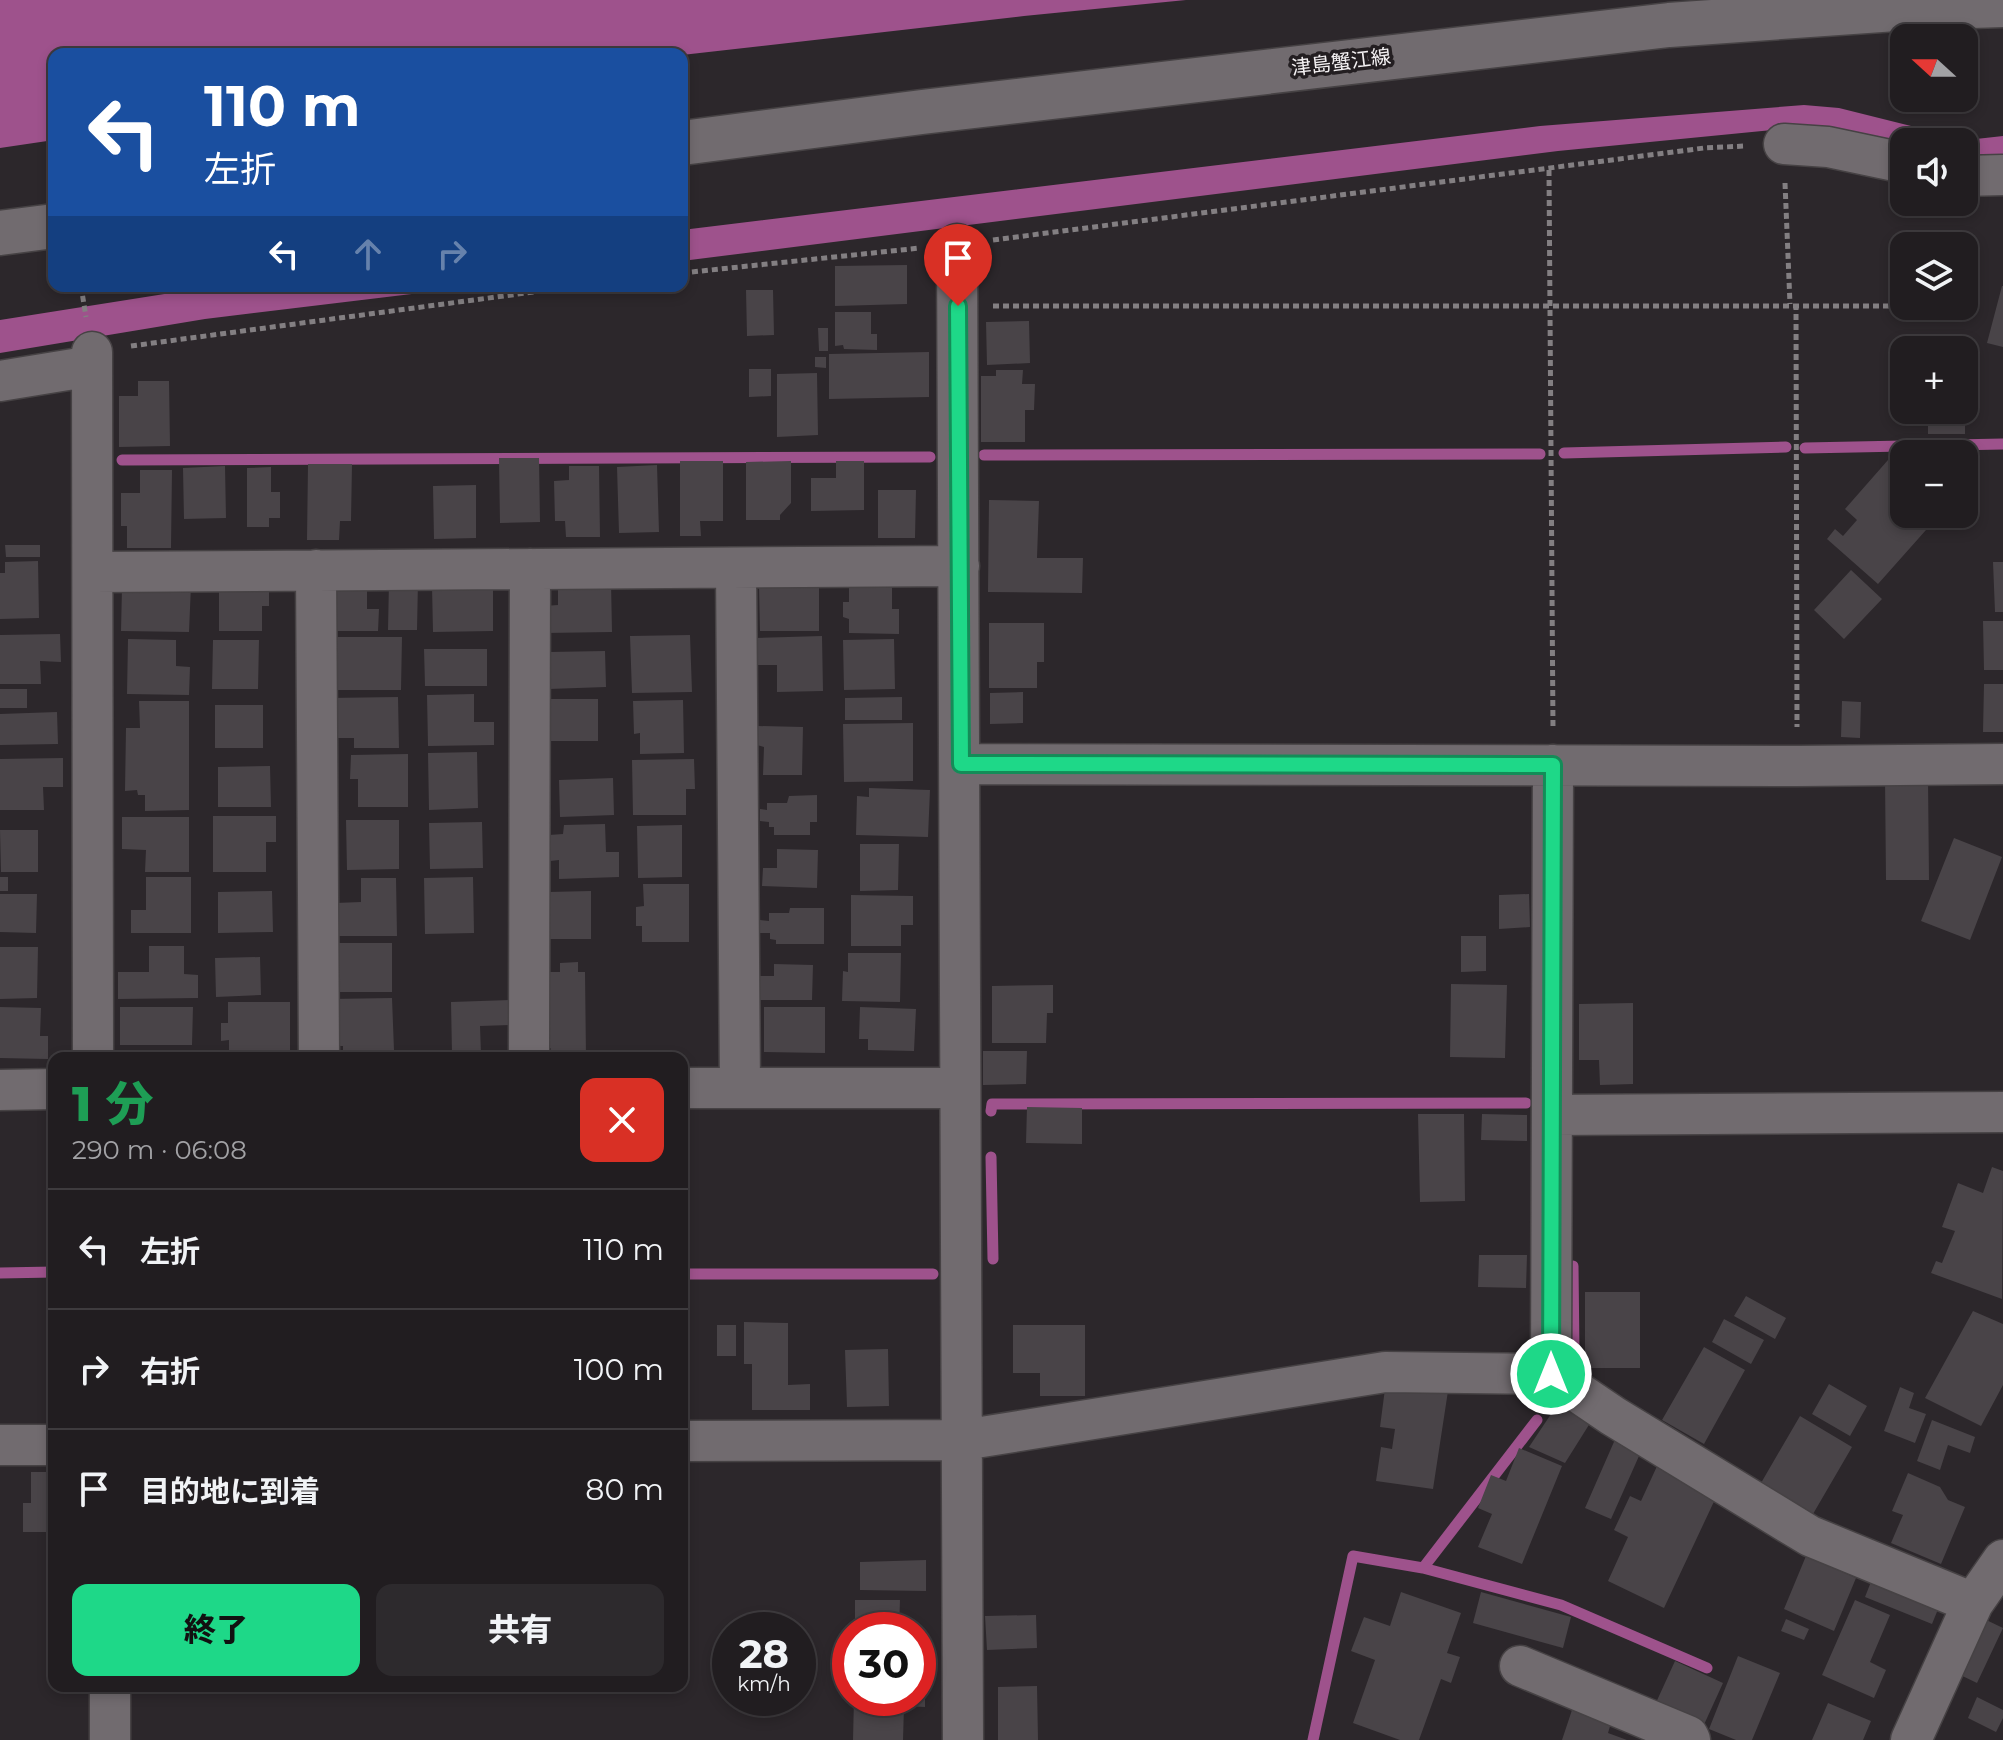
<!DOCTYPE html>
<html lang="ja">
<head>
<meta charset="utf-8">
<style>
	body { margin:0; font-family:Montserrat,"Noto Sans JP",sans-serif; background:#2d2a2d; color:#f1f3f6; height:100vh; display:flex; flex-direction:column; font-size:30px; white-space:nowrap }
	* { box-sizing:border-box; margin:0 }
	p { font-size:26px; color:#a2a2a5 }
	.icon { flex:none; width:44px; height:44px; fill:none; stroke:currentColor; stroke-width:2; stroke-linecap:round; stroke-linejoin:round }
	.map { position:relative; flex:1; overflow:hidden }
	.drawer { position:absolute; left:48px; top:1052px; width:640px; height:640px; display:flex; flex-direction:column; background:#211d20; border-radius:16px; box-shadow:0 4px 12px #0003,0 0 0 2px #3e3b3e }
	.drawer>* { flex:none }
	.banner { position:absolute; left:48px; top:48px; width:640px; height:244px; border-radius:16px; box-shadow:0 4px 12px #0003,0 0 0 2px #3e3b3e; background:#1a4fa0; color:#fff; overflow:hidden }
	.needle { width:52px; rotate:291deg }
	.buttons { position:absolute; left:1890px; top:24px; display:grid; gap:16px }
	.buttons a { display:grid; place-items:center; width:88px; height:88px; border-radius:16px; background:#211d20; box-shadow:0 4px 12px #0003,0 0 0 2px #3e3b3e; font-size:40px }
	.speed { position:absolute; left:712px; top:1612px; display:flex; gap:16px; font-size:40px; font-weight:700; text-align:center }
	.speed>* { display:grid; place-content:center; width:104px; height:104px; border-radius:50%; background:#211d20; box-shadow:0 4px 12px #0003,0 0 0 2px #3e3b3e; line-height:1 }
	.speed small { font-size:20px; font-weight:400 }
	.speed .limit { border:12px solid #d22; background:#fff; color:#111 }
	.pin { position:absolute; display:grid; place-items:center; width:68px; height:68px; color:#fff; margin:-82px -34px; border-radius:50% 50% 50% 0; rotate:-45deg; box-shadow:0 0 8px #0007 }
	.pin .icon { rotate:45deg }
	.me { position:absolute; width:88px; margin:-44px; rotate:0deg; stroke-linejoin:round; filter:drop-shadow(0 0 6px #0008) }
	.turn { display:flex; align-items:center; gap:28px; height:168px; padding:0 24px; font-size:36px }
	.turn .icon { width:104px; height:104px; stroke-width:2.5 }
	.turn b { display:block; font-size:56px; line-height:68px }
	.lanes { display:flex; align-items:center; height:76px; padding:0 24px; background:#0003; justify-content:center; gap:40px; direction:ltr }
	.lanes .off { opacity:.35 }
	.round { display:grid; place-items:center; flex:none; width:84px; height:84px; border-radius:16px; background:#2d2a2d }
	.headline { display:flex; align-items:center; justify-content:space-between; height:136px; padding:0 24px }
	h1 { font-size:48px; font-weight:800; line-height:60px; color:#1e9e55 }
	.button { display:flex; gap:16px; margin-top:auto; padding:16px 24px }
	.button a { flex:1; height:92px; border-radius:16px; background:#1ed888; color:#111; font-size:32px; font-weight:800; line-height:92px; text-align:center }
	.button a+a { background:#2d2a2d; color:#f1f3f6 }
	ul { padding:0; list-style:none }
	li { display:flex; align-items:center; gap:24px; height:120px; padding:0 24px; border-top:2px solid #3e3b3e }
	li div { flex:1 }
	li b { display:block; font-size:30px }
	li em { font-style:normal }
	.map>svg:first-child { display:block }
</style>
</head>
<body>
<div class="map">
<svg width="2003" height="1740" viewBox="0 0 2003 1740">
	<rect width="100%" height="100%" fill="#2c272b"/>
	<path fill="#9e528c" d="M0,0H1186L1024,16L682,55L54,54V140L0,148Z
		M1804,105L1839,108L1967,140L2003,136V162L1964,163V142H1904V150L1783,129L1558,151L682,261V230L1540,126Z
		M215,286H478L205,319L0,353V320Z"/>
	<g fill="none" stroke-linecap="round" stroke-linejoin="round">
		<path stroke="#9e528c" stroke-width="11" d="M1805,448L2003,444
			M1564,453L1786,447
			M984,455L1540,454
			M122,460L930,457
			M991,1111L992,1104L1526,1103
			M991,1157L993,1259
			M1573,1266L1574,1354
			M0,1273L54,1272
			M682,1274H933
			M1423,1568L1537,1420
			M1313,1740L1353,1556L1423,1568L1561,1605L1707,1668"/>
	</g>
	<path fill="#494448" d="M907,265V304L835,306V266Z
		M2002,286H2003V347L1987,343Z
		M746,290H773L774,335L747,336Z
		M835,312H871V334H877V350L844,349L843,345L835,346Z
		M1029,321L1030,363L987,365L986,322Z
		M818,328H828V351H819Z
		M1928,342H1948V350H1928Z
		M929,352V397L829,399V354Z
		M815,357H826V368L815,367Z
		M749,369H771V396L749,397Z
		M996,370H1023L1022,384H1035L1034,410H1025V442H981V376H996Z
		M817,373L818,435L777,437V374Z
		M138,381H169L170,446L119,447V396H138Z
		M1928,410H1965V434H1928Z
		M499,458H539L540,522L500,523Z
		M1888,460L1904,474V514H1926L1934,521L1878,584L1827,539L1835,529L1843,536L1857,520L1845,509Z
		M680,461H723V521H700L701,536H680Z
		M791,461V503L780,515V520H746V462Z
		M836,461H864V510L811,511V478H836Z
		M308,464H352L351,521H340L339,540H307Z
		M657,465L659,532L619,533L617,467Z
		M225,466L226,518L184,519L183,468Z
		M569,466H599L600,537H566L565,521H555L554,481L569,480Z
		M271,467V492H280V518H269V527H247V468Z
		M140,470H172L171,548H127V526H121V493H140Z
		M476,485V538L434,539L433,486Z
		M878,490H916L915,538H878Z
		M989,500L1039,501L1037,558H1083L1082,593L988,592Z
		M5,545H40V557H6Z
		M38,561L39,618L0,619V573H5V562Z
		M1993,562H2003V612H1995Z
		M1851,570L1882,599L1844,639L1814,610Z
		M389,581H418L417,630H388Z
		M611,582L612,632L545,633L544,606L558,605V583Z
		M335,583H367V609H379L378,631H330Z
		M493,584V631L433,632L432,586Z
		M849,584H892V609H899V634L849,633V619L843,617V602H849Z
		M191,585L189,632L121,631L122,587Z
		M819,585V631H760L759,586Z
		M219,587H269V606H262V631H219Z
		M1983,621H2003V670H1984Z
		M989,623H1044V662H1037V688H989Z
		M60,634L61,662L40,661L41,684H0V635Z
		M690,635L692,692L632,693L630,636Z
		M822,636L823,691L777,692V665H755L754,638Z
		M331,637H402L401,690H330Z
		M128,639L176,640V666L190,667L189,695L127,694Z
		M894,639L895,689L844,690L843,640Z
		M213,640H259L258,689H212Z
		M424,649H487V686H425Z
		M605,651L606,687L549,689V652Z
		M1984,684H2003V732H1983Z
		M0,689H27V708H0Z
		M1023,692V723L990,724V693Z
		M474,694V722H494V745L428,746L427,695Z
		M398,697L399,748H354V738H329L328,698Z
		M902,697V720H845V698Z
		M544,699H598V741H544Z
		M683,700L684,753L640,754V733L634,734L633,701Z
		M139,701H189V810L145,811V795H138L137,790L125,791L126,728H140Z
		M1842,701L1861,702L1860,738L1841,737Z
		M215,705H263V748H215Z
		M57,712L58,744L0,745V714Z
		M913,723V781L844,782L843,724Z
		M758,726L803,727L802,775H763L764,747L757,745Z
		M477,752L478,808L429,810L428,753Z
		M408,754V807H358V779H350L351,755Z
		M63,758V787H43L44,810H0V759Z
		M694,759L695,789H686V815H633L632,760Z
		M270,766L271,807H218V767Z
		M613,778L614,815L560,817L559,780Z
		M1885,778H1928L1929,880H1886Z
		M869,788L930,790L928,837L856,835L857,796L869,797Z
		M817,795V822H810V835H774V827H769V822L760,821V809L767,810V803H787L789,796Z
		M213,816H276V842H266V872H213Z
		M122,817H189V872H145L146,850L122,849Z
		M346,820H399V869L347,870Z
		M482,822L483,868L430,869L429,823Z
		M605,824L606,852H619V877L559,879V860L550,861L549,835L563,834L564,825Z
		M682,825V877L638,878L637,826Z
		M0,830H38V872H1Z
		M1954,838L2002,857L1970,940L1921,921Z
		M860,844H899L898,890L860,891Z
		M777,849L818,850L817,888L762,886L763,868H777Z
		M0,877H8V891H0Z
		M146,877H191V933H131V910H146Z
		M473,877L474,933L425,934L424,878Z
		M361,878H396L397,936H335V903L361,902Z
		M643,884H689V942H642V926H636V907L644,906Z
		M272,891L273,932L218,933V892Z
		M591,891V939H549L548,892Z
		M0,894H37L36,933L0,932Z
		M1529,894L1530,927L1499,929V895Z
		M851,895L913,896V925H901V946H851Z
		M790,908H824V944H776V940L770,939V933H760V920L769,921V913H789Z
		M1461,936H1486V971L1461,972Z
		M333,943H392V992H340L339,981L333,980Z
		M149,946H184V974L198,975V998L118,999V972H149Z
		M0,947H38L37,998L0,999Z
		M848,953H901L900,1002L842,1001L843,971L848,972Z
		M260,957L261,995L216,997L215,958Z
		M578,962V972H585L586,1057L551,1058V1048H544L543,1019H550L549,972H560V963Z
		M774,964L813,965L812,1000H758V976H774Z
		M1451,984L1507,985L1505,1058L1450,1057Z
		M1053,985V1013H1047L1046,1043H992V986Z
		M392,998L394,1050L343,1051V1046H331L330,999Z
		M510,1000L511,1025L480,1026L481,1054H452L451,1002Z
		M228,1002H290V1057H229V1040L221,1041V1023H228Z
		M1633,1003V1084L1600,1085L1599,1060H1579V1004Z
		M0,1007L41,1008L40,1036H48V1059L0,1058Z
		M120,1007H193L192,1045H120Z
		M764,1007H825V1053L764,1052Z
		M860,1007L916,1009L914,1051L868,1050V1039H859Z
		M983,1051H1027L1026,1084L983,1085Z
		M1027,1107L1082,1108V1144L1026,1143Z
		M1418,1114H1464L1465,1201L1420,1202Z
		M1482,1114L1527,1115V1141L1481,1140Z
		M1992,1167L2003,1171L2002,1299L1931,1273L1936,1261L1942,1263L1955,1231L1942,1227L1958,1183L1983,1193Z
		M682,1188H686L684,1222H682Z
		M1479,1255H1527L1526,1288L1478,1287Z
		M1585,1292H1640V1368H1585Z
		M1746,1296L1786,1318L1775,1339L1734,1316Z
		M1973,1311L2003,1324V1385L1981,1426L1925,1398Z
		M1724,1319L1764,1340L1751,1364L1712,1342Z
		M744,1322L788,1323V1385L810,1384V1410H752V1364H744Z
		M717,1325H736V1356H717Z
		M1013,1325H1085V1396H1040V1373H1013Z
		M682,1345L687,1346V1390H682Z
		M1704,1347L1745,1370L1704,1444L1662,1420Z
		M888,1349L889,1406L847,1407L845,1350Z
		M1386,1381L1448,1391L1433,1489L1376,1481L1381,1447L1392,1449L1395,1429L1380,1427Z
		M1829,1384L1867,1406L1850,1436L1812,1414Z
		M1900,1387L1914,1393L1909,1408L1926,1414L1915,1443L1884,1431Z
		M1559,1402L1592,1420L1565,1463L1529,1447Z
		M1800,1416L1852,1447L1813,1514L1761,1483Z
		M1932,1420L1975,1437L1970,1453L1948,1445L1940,1470L1917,1461Z
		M1617,1435L1643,1447L1611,1519L1585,1508Z
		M1519,1448L1562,1466L1522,1564L1478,1547L1492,1514L1478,1508L1491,1475L1506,1481Z
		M1658,1464L1718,1493L1664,1608L1608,1581L1628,1537L1614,1530L1630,1496L1641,1501Z
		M31,1472H54V1532H23V1503H31Z
		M1908,1473L1940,1487L1948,1500L1965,1507L1941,1564L1891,1543L1903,1515L1892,1511Z
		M1806,1556L1856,1578L1834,1631L1784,1609Z
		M926,1560V1591L860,1590V1562Z
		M1876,1569L1943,1597L1932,1624L1865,1597Z
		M1401,1592L1461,1613L1447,1653L1460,1657L1451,1683L1441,1679L1419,1740H1400L1353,1723L1375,1660L1351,1651L1364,1617L1390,1626Z
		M1481,1592L1571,1617L1563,1648L1473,1623Z
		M855,1600H900L899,1630H855Z
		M1855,1600L1890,1615L1870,1662L1886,1670L1874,1698L1822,1675Z
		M1036,1615L1037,1648L987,1650L985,1616Z
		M1978,1616L2003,1628L1977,1683L1952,1671Z
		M1786,1619L1809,1629L1804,1640L1781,1631Z
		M1738,1656L1780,1673L1752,1740H1736L1709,1729Z
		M1675,1661L1723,1683L1702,1729L1654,1707Z
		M918,1677H925V1707L904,1706L903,1740H853L854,1698H918Z
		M1037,1686L1038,1740H998V1687Z
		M1977,1697L2003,1710V1718L1996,1732L1968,1718Z
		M1828,1703L1871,1721L1863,1740H1812Z
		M1572,1710L1611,1723L1608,1733L1627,1740H1562Z"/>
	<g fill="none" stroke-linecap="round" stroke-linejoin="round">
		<g stroke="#464244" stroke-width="43">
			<path id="minor" d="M1784,144L1828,147L1904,163
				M1964,176L2003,175
				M957,244L963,1740
				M92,352L93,1058
				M0,381L92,366
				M736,568L740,1088
				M316,570L319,1058
				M94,572L959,566
				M961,764L1798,766L2003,764
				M529,1058L530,569
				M682,1088H959
				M0,1090L54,1089
				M1552,1115L2003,1112
				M1551,1374L1553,765
				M682,1441L963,1440L1385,1372L1551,1374L1613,1416L1810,1536L1973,1603
				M0,1445H54
				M1520,1666L1688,1736L1690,1740
				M110,1686V1740
				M1911,1740L1973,1603L2003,1560"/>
		</g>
		<g stroke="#464244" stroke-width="47">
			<path id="secondary" d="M682,143L922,112L1669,25L1910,8L2003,5
				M0,233L54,226"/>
		</g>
		<path stroke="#837f82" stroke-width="5" stroke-dasharray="6 4" stroke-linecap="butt" d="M1549,170L1553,729
			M1785,183L1790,304
			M993,240L1704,148L1745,146
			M682,273L920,248
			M81,286L86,317
			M1796,304L1797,727
			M993,306H1904
			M1928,306L1970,307
			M131,346L578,286"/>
		<use href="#minor" stroke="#716b6f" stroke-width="40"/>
		<use href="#secondary" stroke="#716b6f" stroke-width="44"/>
	</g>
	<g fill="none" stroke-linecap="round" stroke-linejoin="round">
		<g stroke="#148c58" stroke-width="20">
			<path id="route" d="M958,306L961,764L1553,765L1551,1374"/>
		</g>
		<use href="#route" stroke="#1ed888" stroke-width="14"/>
	</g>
	<g text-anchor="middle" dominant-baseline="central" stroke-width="7" stroke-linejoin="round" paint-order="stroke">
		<g font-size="20" fill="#f4f1f3" stroke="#231e21">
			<text transform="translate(1341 62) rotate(-7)">津島蟹江線</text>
		</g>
	</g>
</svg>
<div class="buttons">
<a><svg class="needle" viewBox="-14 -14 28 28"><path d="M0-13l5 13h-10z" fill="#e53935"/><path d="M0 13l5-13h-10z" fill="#a2a2a5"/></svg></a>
<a><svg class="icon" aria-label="sound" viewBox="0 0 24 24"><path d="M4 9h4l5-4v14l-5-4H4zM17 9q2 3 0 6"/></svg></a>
<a><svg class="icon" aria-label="layers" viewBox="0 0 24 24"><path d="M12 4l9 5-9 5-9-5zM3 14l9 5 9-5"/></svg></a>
<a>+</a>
<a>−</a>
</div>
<div class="speed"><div>28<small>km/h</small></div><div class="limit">30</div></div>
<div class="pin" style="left:958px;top:306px;background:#d93025"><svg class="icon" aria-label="arrive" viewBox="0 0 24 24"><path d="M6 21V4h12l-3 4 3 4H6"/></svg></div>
<svg class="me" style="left:1551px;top:1374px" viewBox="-20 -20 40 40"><circle r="17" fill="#1ed888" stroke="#fff" stroke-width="3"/><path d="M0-11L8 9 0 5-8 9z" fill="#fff"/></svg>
<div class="banner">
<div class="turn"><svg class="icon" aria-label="left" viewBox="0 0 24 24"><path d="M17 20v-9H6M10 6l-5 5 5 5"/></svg><div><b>110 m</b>左折</div></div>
<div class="lanes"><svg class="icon" aria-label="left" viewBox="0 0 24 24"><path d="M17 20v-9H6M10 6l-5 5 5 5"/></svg><svg class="icon off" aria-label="ahead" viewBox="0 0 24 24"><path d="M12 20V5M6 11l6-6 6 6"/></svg><svg class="icon off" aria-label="right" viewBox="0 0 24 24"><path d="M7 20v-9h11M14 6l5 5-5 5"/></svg></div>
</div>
<section class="drawer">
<div class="headline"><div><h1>1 分</h1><p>290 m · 06:08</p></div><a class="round" style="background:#d93025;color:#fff"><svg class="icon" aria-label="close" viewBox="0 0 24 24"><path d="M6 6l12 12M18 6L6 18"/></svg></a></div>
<ul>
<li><svg class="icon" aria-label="left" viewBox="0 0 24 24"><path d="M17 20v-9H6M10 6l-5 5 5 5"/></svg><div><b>左折</b></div><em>110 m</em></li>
<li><svg class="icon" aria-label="right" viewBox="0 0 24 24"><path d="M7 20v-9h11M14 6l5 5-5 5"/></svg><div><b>右折</b></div><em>100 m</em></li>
<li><svg class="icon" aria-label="arrive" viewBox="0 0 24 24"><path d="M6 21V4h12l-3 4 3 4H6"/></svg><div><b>目的地に到着</b></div><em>80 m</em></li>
</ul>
<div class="button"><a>終了</a><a>共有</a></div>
</section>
</div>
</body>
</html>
